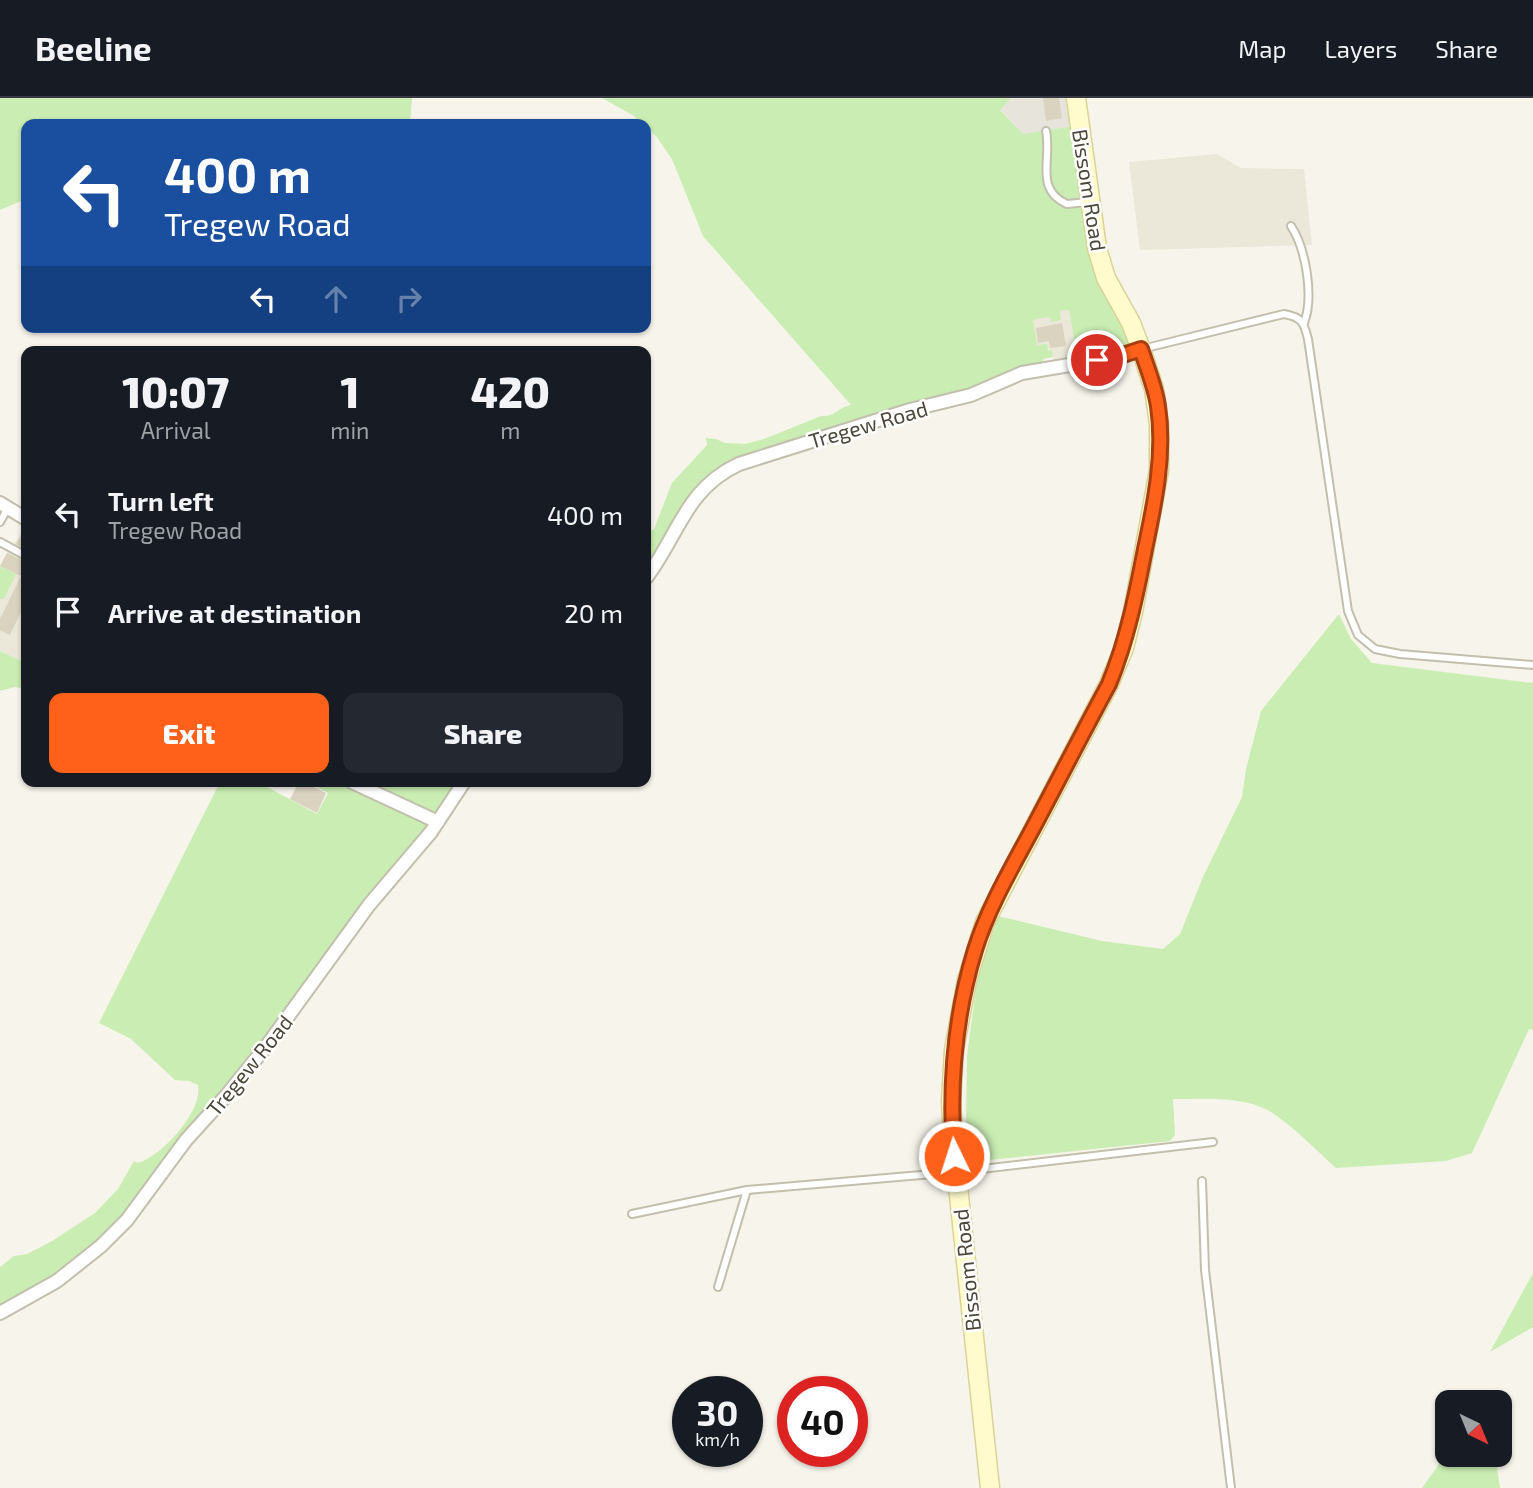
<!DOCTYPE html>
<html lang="en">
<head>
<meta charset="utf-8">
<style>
	body { margin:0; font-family:"Exo 2",sans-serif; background:#242831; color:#f1f3f6; height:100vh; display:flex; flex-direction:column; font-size:26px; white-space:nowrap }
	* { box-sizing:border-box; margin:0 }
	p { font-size:23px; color:#9ea1a6 }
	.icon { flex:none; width:38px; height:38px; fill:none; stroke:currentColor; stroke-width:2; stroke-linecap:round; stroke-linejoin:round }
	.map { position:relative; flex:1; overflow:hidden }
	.sheet { position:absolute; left:21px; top:248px; width:630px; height:441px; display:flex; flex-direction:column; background:#171b24; border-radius:14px; box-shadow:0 2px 5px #0004 }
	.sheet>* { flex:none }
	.top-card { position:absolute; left:21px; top:21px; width:630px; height:214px; border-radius:14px; box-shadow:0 2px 5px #0004; background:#1a4fa0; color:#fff; overflow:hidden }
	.needle { width:46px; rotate:137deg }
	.tools { position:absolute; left:1435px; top:1292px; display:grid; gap:14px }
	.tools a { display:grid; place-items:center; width:77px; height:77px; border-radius:14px; background:#171b24; box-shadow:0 2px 5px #0004; font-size:35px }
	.speed { position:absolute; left:672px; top:1278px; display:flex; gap:14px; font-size:35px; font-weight:700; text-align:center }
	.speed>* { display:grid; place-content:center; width:91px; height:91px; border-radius:50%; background:#171b24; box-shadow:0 2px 5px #0004; line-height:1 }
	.speed small { font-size:18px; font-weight:400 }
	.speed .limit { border:10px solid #d22; background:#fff; color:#111 }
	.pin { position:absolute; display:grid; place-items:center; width:60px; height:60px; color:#fff; margin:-30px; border:4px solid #fff; border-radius:50%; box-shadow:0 2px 7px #0007 }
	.me { position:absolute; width:77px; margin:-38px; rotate:356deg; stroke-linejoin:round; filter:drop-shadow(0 0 5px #0008) }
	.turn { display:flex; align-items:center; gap:24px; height:147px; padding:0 28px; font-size:32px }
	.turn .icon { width:91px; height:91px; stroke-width:2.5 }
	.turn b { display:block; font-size:49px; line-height:60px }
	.lanes { display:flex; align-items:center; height:66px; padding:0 28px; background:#0003; justify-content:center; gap:35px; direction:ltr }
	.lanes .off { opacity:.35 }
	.eta { display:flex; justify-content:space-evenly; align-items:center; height:119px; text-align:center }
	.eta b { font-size:42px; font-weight:800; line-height:49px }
	.cta { display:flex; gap:14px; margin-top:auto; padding:14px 28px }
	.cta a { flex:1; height:80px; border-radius:14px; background:#ff601a; color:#fff; font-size:28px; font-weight:800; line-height:80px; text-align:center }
	.cta a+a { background:#242831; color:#f1f3f6 }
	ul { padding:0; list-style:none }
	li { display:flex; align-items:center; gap:21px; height:98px; padding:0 28px }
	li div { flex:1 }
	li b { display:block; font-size:26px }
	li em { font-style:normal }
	header { display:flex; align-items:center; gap:42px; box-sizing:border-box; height:98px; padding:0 35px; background:#171b24; border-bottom:2px solid #363941 }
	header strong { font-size:33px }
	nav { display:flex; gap:38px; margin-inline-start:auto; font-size:24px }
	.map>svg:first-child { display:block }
</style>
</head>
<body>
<header>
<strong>Beeline</strong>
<nav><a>Map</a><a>Layers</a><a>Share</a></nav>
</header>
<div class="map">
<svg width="1533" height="1390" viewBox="0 0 1533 1390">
	<rect width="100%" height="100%" fill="#f7f5eb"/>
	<path fill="#ebe8d9" d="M1217,56L1241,70L1304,71L1312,147L1140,152L1129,64Z
		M1069,212L1078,264L1055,268L1052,252L1037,247L1032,222L1051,219L1061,222L1060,213Z
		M26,429V565L0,553V501L16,476L0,468L7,455Z"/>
	<path fill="#e7e4dc" d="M1011,0H1076L1079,27L1023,36L1000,11Z"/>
	<path fill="#c9edb2" d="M0,0H412L410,26H26V101L0,112Z
		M602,0H1011L1000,12L1023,36L1079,27L1091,126L1141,251L1078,264L1069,212L1060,213L1061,222L1051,224L1050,219L1033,222L1037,247L1047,246L1048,252H1052L1053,259L1043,261L1045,269L718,376L646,477V436L654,431L672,385L707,347L706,340L716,341L725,345L745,346L764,341L821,318C836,319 838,309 851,307L703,138L672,61L656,38L634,18Z
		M0,468L16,476L4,501H0Z
		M1339,516L1351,541L1372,565L1533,585V932L1529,931L1472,1055L1446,1063L1336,1070C1316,1052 1296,1031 1274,1016C1247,997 1204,1001 1173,1001L1175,1037L1170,1043L970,1064L966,1025L967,958L977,883L998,818L1102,843L1163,851L1180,836L1203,779L1242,699L1246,671L1261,613Z
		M0,553L26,565V591L15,589L0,593Z
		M220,684H258L317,716L328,695L307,684H463L331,858L102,1146L0,1214V1169L14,1158L27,1156L52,1143L95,1115L118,1091L134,1063L138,1065C161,1058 203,1014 198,987L189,983L175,982L131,941L99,925Z
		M1533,1175V1229L1490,1254Z
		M1447,1355L1495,1356L1500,1390H1422Z"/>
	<path fill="#d9d3bf" d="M1043,0H1059L1062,20L1046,23Z
		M1062,225L1066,248L1050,250L1049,243L1038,245L1036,230Z
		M26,430V452L16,446Z
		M7,455L26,464V503L10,537L0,532V521L21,478L0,468Z
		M299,684H304L326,695L317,715L290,701Z"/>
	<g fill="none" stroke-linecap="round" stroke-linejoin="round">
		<g stroke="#c3bfad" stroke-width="10">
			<path id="lane" d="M1046,33C1052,62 1034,91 1067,106L1088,104
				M1291,128C1306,151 1314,199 1304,225
				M1142,251L1284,216C1302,219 1304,225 1308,241L1348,513L1358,537L1375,551L1400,556L1533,567
				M0,424L8,410
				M0,444L26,458
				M1202,1083L1205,1172L1231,1390
				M632,1116L747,1092L956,1074L1213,1044
				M718,1189L747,1092"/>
		</g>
		<g stroke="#c3bfad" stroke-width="16">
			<path id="street" d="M0,405L26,421
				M646,480C679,437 685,391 739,366L910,312L971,297L1022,275L1117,259L1141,251
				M352,684L438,724
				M0,1215L57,1183L101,1148L127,1122L186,1042L226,998L268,946L369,807L431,734L464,684"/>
		</g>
		<g stroke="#dad398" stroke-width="21">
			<path id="secondary" d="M990,1390L953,1041L951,1003L954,952L967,882L985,824L1109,586L1124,550L1133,514L1159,372V326L1154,291L1141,251L1131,225L1106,180L1097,150L1076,0"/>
		</g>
		<use href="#lane" stroke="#fff" stroke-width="6"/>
		<use href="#street" stroke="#fff" stroke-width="12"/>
		<use href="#secondary" stroke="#fffbcd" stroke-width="18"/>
	</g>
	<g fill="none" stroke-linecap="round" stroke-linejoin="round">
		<g stroke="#a63e11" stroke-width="18">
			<path id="route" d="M954,1058C949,987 954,920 975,852C988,810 1011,771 1032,732C1058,683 1083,634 1109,586C1127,542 1136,498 1145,451C1155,404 1165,356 1158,308C1155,288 1147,270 1141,251L1117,259L1097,262"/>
		</g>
		<use href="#route" stroke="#ff601a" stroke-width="12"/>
	</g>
	<g text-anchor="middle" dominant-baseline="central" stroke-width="5" stroke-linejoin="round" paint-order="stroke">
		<g font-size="21" fill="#4c4738" stroke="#fff">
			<text transform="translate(1090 92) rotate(81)">Bissom Road</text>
			<text transform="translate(868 326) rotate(-16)">Tregew Road</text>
			<text transform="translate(249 967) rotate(-51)">Tregew Road</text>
			<text transform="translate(966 1172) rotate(-96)">Bissom Road</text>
		</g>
	</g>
</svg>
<div class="tools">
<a><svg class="needle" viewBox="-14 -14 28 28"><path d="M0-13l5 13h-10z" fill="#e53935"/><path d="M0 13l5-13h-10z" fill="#9ea1a6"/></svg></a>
</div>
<div class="speed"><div>30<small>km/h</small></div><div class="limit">40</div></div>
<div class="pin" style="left:1097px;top:262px;background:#d93025"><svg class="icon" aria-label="arrive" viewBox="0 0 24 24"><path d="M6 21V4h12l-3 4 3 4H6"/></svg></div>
<svg class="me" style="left:954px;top:1058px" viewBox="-20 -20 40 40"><circle r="17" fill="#ff601a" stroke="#fff" stroke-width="3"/><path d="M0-11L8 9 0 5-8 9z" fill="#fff"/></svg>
<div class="top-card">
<div class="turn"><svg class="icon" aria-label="left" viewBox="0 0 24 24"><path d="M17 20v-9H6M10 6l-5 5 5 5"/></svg><div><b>400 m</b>Tregew Road</div></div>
<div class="lanes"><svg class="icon" aria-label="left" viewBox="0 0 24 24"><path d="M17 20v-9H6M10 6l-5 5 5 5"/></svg><svg class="icon off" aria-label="ahead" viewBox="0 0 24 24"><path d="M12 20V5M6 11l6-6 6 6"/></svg><svg class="icon off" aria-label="right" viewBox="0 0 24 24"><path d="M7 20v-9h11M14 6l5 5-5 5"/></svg></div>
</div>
<section class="sheet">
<div class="eta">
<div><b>10:07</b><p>Arrival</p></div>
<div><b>1</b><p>min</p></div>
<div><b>420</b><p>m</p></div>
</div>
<ul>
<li><svg class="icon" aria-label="left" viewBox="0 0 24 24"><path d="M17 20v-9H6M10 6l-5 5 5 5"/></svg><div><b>Turn left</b><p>Tregew Road</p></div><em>400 m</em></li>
<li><svg class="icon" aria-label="arrive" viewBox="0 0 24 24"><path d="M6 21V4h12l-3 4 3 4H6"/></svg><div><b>Arrive at destination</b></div><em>20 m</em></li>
</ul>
<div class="cta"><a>Exit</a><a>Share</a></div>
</section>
</div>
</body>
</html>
